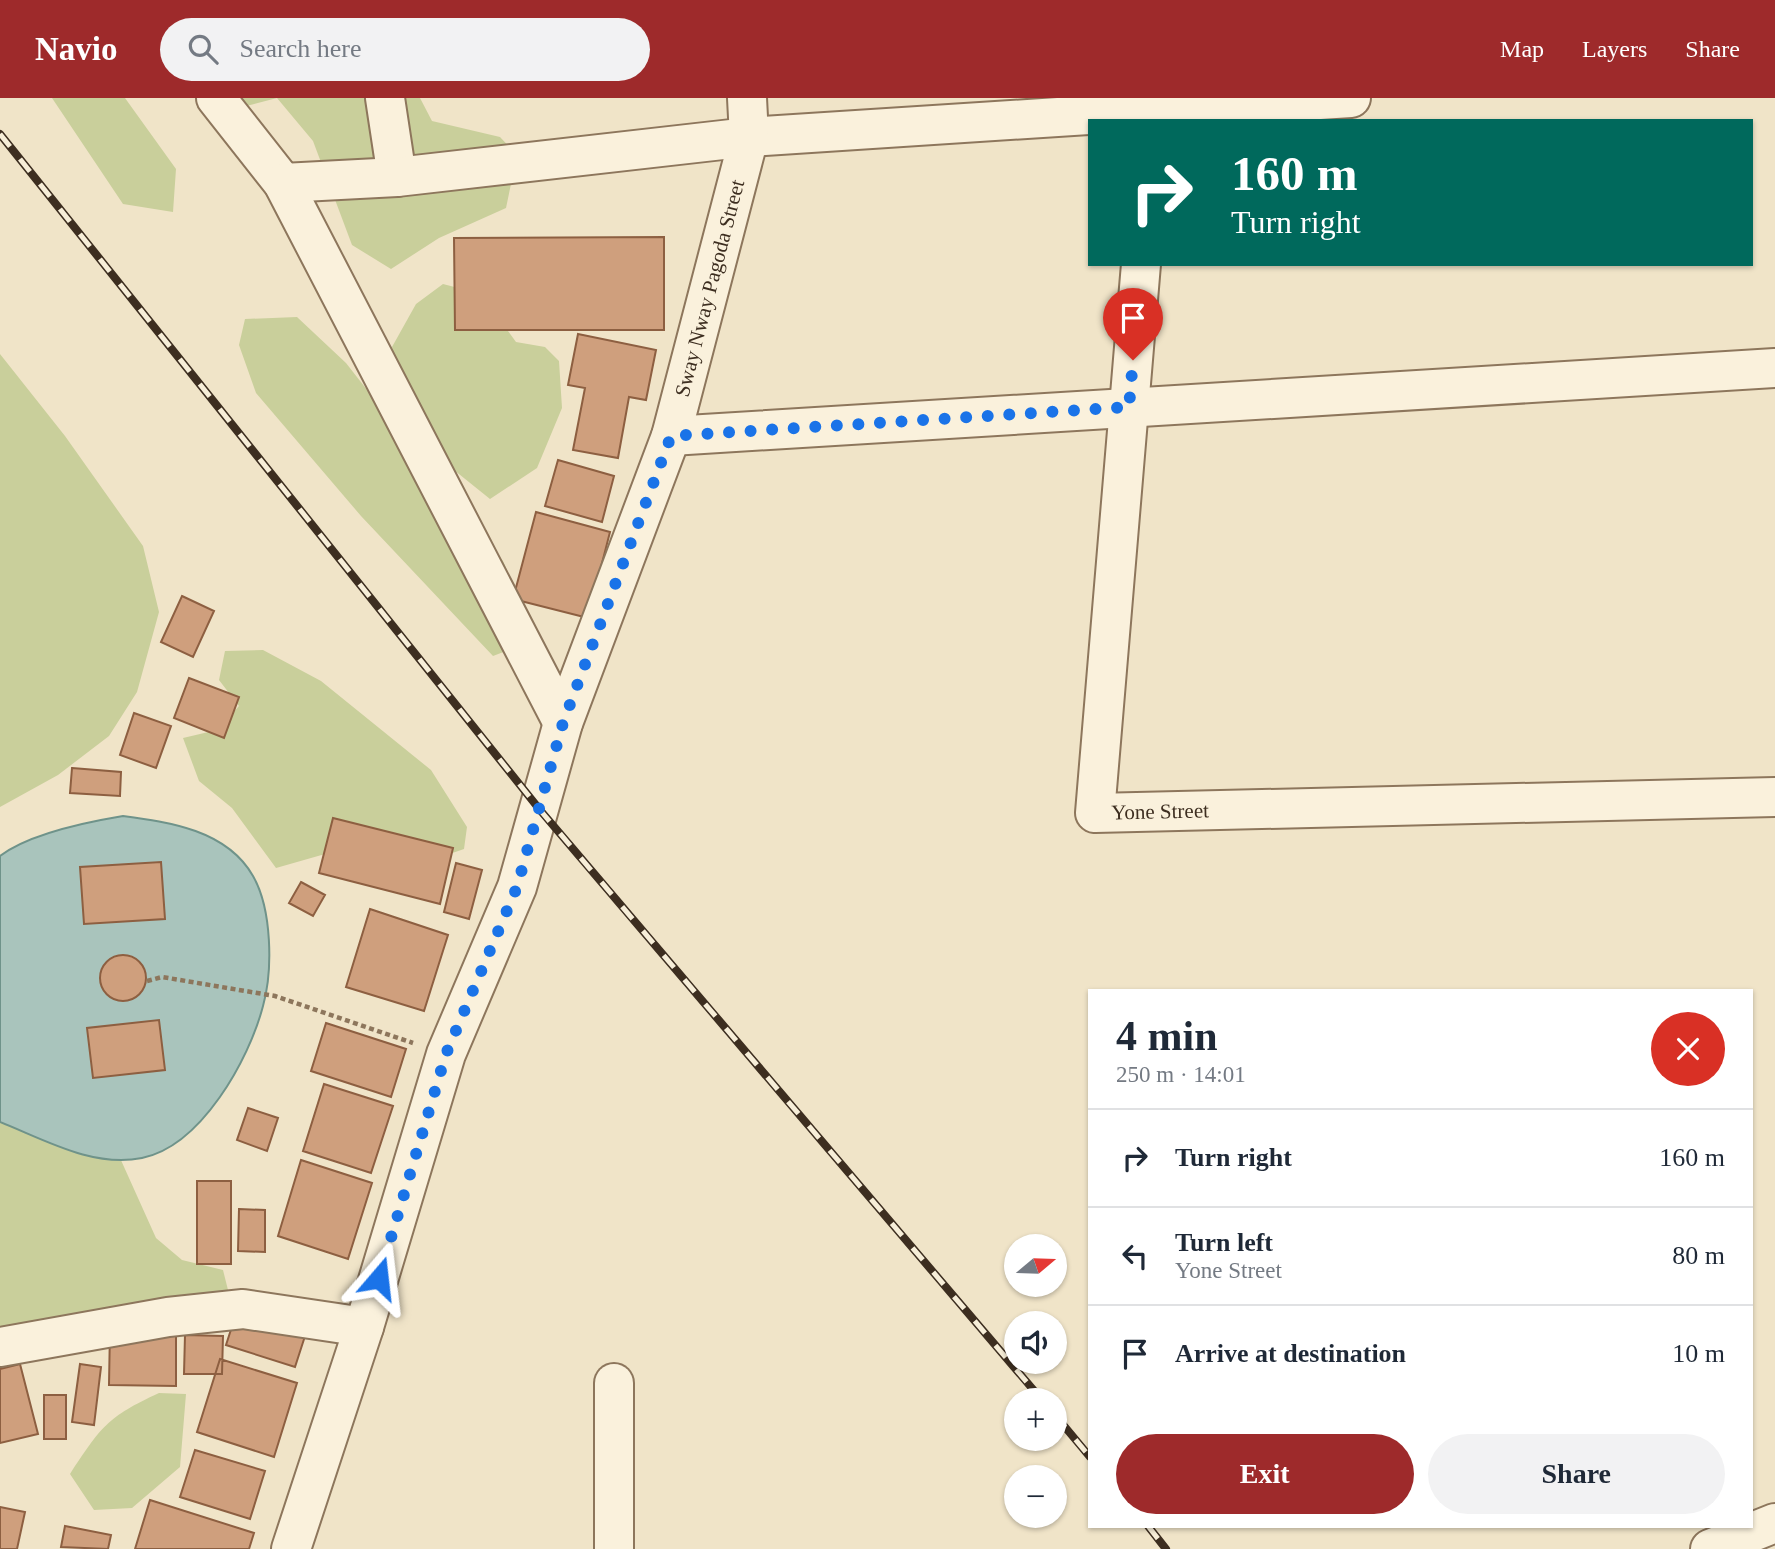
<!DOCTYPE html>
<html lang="en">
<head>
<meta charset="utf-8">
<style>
	body { margin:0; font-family:"Times New Roman",serif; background:#f2f2f3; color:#1f2937; height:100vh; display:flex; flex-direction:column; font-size:26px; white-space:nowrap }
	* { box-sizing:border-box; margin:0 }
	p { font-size:23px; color:#747a83 }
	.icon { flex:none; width:38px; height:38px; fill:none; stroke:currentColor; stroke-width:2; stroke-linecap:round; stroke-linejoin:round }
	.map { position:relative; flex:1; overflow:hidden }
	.sheet { position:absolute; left:1088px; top:891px; width:665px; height:539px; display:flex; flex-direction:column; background:#fff; border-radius:0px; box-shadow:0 2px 5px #0004 }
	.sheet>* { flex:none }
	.hud { position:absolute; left:1088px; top:21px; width:665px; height:147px; border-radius:0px; box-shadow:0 2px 5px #0004; background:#00695c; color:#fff; overflow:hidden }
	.needle { width:46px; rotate:71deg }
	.buttons { position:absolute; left:1004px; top:1136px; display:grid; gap:14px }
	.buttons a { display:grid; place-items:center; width:63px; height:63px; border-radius:50%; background:#fff; box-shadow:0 2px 5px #0004; font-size:35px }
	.pin { position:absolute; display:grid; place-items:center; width:60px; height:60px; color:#fff; margin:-72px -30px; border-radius:50% 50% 50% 0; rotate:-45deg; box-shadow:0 0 7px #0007 }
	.pin .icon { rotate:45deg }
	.me { position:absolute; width:77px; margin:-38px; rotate:17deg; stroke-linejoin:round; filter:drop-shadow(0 0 5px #0008) }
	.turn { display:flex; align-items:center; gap:24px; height:147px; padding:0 28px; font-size:32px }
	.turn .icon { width:91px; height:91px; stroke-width:2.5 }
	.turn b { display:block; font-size:49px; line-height:60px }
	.round { display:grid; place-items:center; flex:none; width:74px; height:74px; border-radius:37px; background:#f2f2f3 }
	.headline { display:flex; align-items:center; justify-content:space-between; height:119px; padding:0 28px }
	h1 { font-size:42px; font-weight:700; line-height:52px }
	.action { display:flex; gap:14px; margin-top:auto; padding:14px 28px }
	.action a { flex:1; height:80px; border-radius:42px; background:#9e2a2b; color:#fff; font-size:28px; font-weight:700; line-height:80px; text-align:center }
	.action a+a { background:#f2f2f3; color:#1f2937 }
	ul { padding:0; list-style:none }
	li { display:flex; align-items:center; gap:21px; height:98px; padding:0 28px; border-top:2px solid #e0e1e3 }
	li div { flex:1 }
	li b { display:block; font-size:26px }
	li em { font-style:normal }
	header { display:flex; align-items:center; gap:42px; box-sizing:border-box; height:98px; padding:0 35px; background:#9e2a2b; color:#fff }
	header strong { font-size:33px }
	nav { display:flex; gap:38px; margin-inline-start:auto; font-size:24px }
	.search { width:490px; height:63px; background:#f2f2f3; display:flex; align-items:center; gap:18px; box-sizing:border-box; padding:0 24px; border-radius:38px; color:#747a83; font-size:26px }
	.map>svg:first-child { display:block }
</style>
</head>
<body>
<header>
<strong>Navio</strong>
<div class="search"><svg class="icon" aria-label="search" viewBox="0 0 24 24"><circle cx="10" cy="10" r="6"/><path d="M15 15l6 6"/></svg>Search here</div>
<nav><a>Map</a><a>Layers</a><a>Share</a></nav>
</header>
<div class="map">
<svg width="1775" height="1451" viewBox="0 0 1775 1451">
	<rect width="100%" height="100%" fill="#f0e4c8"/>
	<path fill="#c9cf9b" d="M52,0H125L176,71L173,114L123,106Z
		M199,0H420L432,23L500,39L517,57L506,110L439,140L391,171L352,147L313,43L277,0L239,10H197Z
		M443,186L481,196L516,244L545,249L559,263L562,310L537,370L490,401L444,364L400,288L392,249L416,206Z
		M297,219L346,265L371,297L407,356L503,463L519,499L529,544L493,558L361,418L256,295L239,247L245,221Z
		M0,256L65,338L143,448L159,514L137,594L109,638L58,677L0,709Z
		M263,552L321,583L431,672L467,729L464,751L435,761L360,746L276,770L232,710L199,683L183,640L217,632L239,608L219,582L225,553Z
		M0,976L111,1040L156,1140L182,1162L223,1172L232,1208L0,1264Z
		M159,1295L186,1296L180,1369L132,1410L94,1412L70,1376C101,1329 107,1319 159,1295Z"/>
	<path fill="#a9c4bc" stroke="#6f938a" stroke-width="2" d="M123,718C169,724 227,732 253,778C272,811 273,872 263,908C249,962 201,1048 142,1060C93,1070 45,1042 0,1024V758C29,736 87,724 123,718Z"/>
	<path fill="#cf9f7d" stroke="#8d5f41" stroke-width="2" d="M664,139V232H455L454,140Z
		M578,236L656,252L646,302L629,299L618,360L573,352L585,290L568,287Z
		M558,362L614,378L602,424L545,408Z
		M536,414L610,434L588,520L513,501Z
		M182,498L214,513L193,559L161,544Z
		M189,580L239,599L224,640L174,620Z
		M134,615L171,628L156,670L120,657Z
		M72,670L121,674L120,698L70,695Z
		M333,720L453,750L440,806L319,775Z
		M161,764L165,821L84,826L80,769Z
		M456,765L482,772L469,821L444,814Z
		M301,784L325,797L313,818L289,805Z
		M370,811L448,837L424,913L346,889Z
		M100 880a23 23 0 1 1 46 0a23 23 0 1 1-46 0Z
		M159,922L165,972L93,980L87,930Z
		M326,925L406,951L391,999L311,973Z
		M324,986L393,1008L371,1075L303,1053Z
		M248,1010L278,1020L267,1053L237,1042Z
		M301,1062L372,1085L348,1161L278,1138Z
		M197,1083H231V1166H197Z
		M239,1111L265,1112V1154L238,1153Z
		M237,1213L306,1235L295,1269L226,1247Z
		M110,1231L176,1232V1288L109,1287Z
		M185,1237L223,1238L222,1276H184Z
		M220,1261L297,1285L274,1359L197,1334Z
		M20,1266L38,1336L0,1345V1271Z
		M80,1266L101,1269L94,1327L72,1324Z
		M44,1297H66V1341H44Z
		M195,1352L265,1373L250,1421L180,1399Z
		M150,1402L254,1435L249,1451H135Z
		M0,1409L25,1414L17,1451H0Z
		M65,1428L111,1437L108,1451L61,1449Z"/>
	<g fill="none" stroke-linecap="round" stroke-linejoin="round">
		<g stroke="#8d765c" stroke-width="42">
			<g id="minor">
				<path d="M216,0L283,85L563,625"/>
				<path d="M385,0L397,79"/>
				<path d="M283,85L397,79L749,39L1351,0"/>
				<path id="s1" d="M1141,166L1095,715L1775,699"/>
				<path d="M671,338L1775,270"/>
				<path d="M0,1249L168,1219L243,1211L364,1229"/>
				<path d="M614,1285V1451"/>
				<path id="s2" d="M291,1451L364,1229L446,956L517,789L563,625L671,338L749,39L747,0"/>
				<path d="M1710,1451L1775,1425"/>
			</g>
		</g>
		<path stroke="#8d765c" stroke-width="4.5" stroke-dasharray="5 3.5" stroke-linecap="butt" d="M147,883L162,879L275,898L413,945"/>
		<use href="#minor" stroke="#faf1dc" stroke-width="38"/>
		<g stroke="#3d2e20" stroke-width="8">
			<path id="rail" d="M0,36L540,712L1042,1302
				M1055,1317L1090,1359
				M1148,1428L1166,1451"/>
		</g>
		<use href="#rail" stroke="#f7eed8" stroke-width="5" stroke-dasharray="16" stroke-linecap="butt"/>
	</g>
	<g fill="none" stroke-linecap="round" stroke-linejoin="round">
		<path stroke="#1a73e8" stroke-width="12" stroke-dasharray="0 21.6" d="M379,1180L446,956L517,789L563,625L671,338L1129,309L1133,262"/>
	</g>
	<g text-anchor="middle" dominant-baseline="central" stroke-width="5" stroke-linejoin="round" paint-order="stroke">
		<g font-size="21" fill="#3d2e20" stroke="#f7eed8">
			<text stroke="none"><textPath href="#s2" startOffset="1330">Sway Nway Pagoda Street</textPath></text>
			<text stroke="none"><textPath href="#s1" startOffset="616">Yone Street</textPath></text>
		</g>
	</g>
</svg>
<div class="buttons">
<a><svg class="needle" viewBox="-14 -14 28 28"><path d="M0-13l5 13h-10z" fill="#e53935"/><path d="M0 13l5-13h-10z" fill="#747a83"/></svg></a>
<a><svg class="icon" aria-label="sound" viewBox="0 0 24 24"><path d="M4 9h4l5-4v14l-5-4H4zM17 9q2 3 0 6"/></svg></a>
<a>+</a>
<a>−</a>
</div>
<div class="pin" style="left:1133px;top:262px;background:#d93025"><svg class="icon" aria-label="arrive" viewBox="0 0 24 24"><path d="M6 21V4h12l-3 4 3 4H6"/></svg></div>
<svg class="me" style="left:379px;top:1180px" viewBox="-20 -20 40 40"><path d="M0-17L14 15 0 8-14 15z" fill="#1a73e8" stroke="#fff" stroke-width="4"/></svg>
<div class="hud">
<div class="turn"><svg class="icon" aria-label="right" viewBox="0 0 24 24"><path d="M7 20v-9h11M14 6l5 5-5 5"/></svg><div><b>160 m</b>Turn right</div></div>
</div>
<section class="sheet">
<div class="headline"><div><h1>4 min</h1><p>250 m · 14:01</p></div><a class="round" style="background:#d93025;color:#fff"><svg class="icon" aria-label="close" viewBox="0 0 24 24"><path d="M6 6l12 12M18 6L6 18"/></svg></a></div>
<ul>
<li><svg class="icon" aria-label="right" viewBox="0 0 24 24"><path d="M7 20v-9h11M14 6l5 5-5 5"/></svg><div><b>Turn right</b></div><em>160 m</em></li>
<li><svg class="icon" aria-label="left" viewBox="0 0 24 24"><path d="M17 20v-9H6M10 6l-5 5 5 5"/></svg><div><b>Turn left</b><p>Yone Street</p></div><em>80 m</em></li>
<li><svg class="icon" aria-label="arrive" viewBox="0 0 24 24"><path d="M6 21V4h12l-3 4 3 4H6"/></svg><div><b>Arrive at destination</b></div><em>10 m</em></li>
</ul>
<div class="action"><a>Exit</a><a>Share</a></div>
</section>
</div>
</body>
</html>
